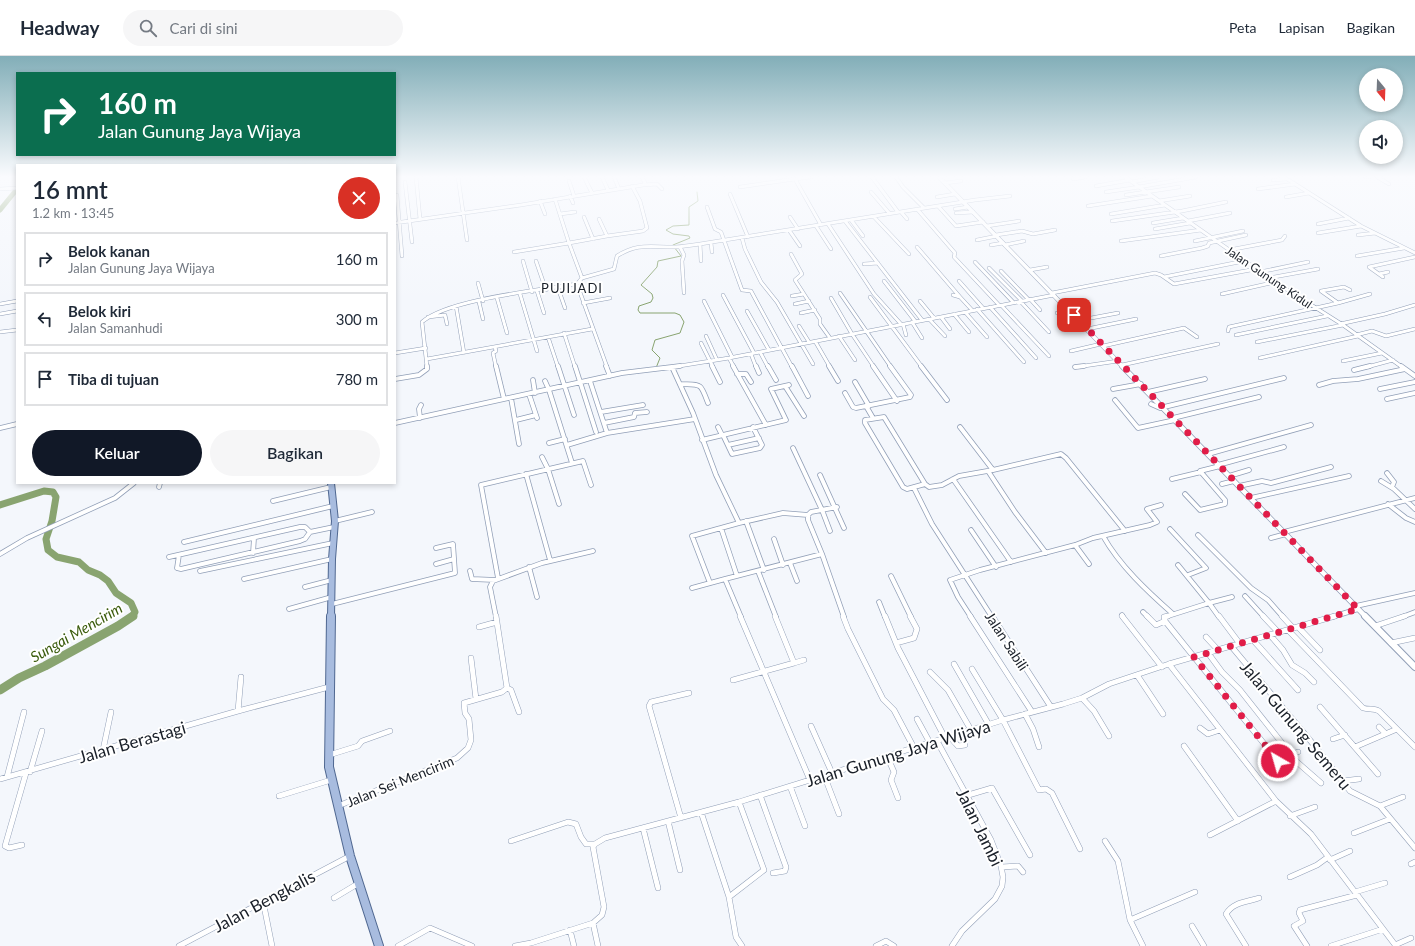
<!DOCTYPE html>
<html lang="id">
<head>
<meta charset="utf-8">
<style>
	body { margin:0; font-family:Lato,sans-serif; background:#f6f6f7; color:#1f2937; height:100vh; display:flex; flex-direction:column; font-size:15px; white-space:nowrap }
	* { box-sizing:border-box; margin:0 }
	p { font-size:13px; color:#747a83 }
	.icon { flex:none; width:22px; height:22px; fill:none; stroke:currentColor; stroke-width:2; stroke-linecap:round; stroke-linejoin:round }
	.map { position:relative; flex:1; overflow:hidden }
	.side { position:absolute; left:16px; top:108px; width:380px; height:320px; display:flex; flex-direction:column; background:#fff; border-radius:0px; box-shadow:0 2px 6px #0003 }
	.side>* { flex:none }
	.banner { position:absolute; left:16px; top:16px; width:380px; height:84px; border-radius:0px; box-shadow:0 2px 6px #0003; background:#0b6e4f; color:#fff; overflow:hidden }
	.needle { width:26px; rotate:161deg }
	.buttons { position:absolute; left:1359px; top:12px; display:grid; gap:8px }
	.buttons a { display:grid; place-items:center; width:44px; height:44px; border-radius:50%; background:#fff; box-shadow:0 2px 6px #0003; font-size:20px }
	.pin { position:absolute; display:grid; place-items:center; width:34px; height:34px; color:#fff; margin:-17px; border-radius:8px; box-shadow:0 2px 6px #0006 }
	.me { position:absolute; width:44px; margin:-22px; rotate:322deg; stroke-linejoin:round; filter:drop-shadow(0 0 3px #0008) }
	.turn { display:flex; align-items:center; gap:14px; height:84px; padding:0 16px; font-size:18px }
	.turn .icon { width:52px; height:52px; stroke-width:2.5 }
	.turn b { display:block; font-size:28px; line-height:34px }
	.round { display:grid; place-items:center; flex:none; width:42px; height:42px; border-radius:21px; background:#f6f6f7 }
	.summary { display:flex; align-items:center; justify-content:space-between; height:68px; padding:0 16px }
	h1 { font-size:24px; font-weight:600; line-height:30px }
	.action { display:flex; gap:8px; margin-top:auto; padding:8px 16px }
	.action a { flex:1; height:46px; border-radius:24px; background:#111827; color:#fff; font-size:16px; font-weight:600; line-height:46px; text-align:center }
	.action a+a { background:#f6f6f7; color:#1f2937 }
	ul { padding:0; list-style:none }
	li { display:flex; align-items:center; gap:12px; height:54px; margin:0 8px 6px; padding:0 8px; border:2px solid #e0e1e3; border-radius:0px }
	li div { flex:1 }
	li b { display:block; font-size:15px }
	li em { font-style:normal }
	header { display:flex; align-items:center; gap:24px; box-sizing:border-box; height:56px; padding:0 20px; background:#fff; border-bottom:1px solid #e0e1e3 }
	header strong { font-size:19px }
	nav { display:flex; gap:22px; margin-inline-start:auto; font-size:14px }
	.search { width:280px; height:36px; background:#f6f6f7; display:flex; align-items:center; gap:10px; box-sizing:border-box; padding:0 14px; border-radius:22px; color:#747a83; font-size:15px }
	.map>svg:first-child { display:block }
</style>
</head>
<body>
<header>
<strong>Headway</strong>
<div class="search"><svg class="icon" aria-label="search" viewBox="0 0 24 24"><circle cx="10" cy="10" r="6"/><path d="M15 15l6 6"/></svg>Cari di sini</div>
<nav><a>Peta</a><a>Lapisan</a><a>Bagikan</a></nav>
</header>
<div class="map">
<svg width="1415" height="890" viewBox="0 0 1415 890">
	<rect width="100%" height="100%" fill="#f4f7fc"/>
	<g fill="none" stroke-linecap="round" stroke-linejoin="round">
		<path stroke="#89a470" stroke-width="1" d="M673,189L690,182L689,180L673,178L666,174L673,170L689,169V151L698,145L697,136
			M656,312L660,302L652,294L655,284L680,277L684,266L680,259L675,257H640L638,254L639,250L651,246L653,242L652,238L641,229L657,211L658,205L681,200L674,191"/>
		<path stroke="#89a470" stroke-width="5" d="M0,154L17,133"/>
		<path stroke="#89a470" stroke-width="7" d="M0,449L44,435L53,436L56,441L52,465L46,483L48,494L57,501L79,506L88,514L100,519L108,525L116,537L131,547L135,556L132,561"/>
		<path stroke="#89a470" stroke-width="9" d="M0,634L19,622L45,610L118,570L133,560"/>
		<g stroke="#919fb7" stroke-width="4">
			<path id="minor-far2" d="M416,121L420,163
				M458,121L467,184
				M584,121L592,137
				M602,121L608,134
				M614,121L619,133
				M872,121L898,156
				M896,121L903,131L924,152
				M1125,121L1275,226L1343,269L1402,311
				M1284,121L1361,170L1415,197
				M1365,121H1369
				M1377,121L1389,128
				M795,123L811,121
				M1073,123L1085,121
				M1273,124L1286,123
				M569,125L574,140
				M405,126L412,186
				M1132,126L1158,121
				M945,127L961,125
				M643,129L657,128L662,133
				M1096,130L1130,124
				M740,131L795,123L821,169
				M1139,131L1196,121
				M0,133L17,132
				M1258,133L1295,128
				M871,136L890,158
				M1106,136L1139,131
				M730,138L748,181
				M397,139L402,200
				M1126,139L1179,131
				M570,140L573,147
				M937,141L955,138
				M1286,141L1309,137
				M540,145L545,158
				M1159,145L1190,140
				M938,150L956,170L983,166
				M1088,150L1152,140
				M707,151L715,173L721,176L742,234L751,235L792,311
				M917,153L955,197L954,201L999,249
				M955,153L968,151
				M901,156L907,163
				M956,157L973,156
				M560,158L575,156
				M1111,158L1165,149
				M584,161L593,183
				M790,161L798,173
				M874,161L909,198
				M851,164L863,180
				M845,165L922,264
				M1112,165L1182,155L1226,146
				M1188,165L1230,157
				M395,167L521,149L643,129L645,127L642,121
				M1153,167L1183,162
				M828,168L874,238L901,268
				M1318,168L1349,162
				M816,170L831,193
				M987,170L1019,165
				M1155,173L1190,167
				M789,174L800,190
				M1318,177L1361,170
				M996,179L1022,175L1033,178L1055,174
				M1358,179L1375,177
				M607,180L643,175L647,172L640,145L632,130
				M742,182L745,193L761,226L777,246L813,308
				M977,184L997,180
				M1121,185L1201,174
				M1195,185L1243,175
				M711,187L712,196
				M700,188L701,205
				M991,189L1003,187
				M1005,189L1024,185
				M680,191L684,199L682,205L684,237
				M917,191L960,241
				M1229,194L1282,184L1285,180
				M514,196L569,187L555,143
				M791,198L802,218L795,224L820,263V268L830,282
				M1161,200L1202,192L1208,190L1209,187L1246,179
				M1357,200L1404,192
				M523,205L532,236
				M536,205L546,234
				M975,206L1013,246
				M864,208L878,207
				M989,212L1022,245
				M1030,214L1047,211
				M1001,215L1029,244
				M1260,216L1308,206
				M1379,218L1388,216
				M1164,221L1244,205
				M1383,221L1369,211L1415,201
				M582,222L614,213L617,200C637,187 650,191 672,191C681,191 691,189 700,188L975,144L1010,140
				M582,222L569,187L607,180L599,163
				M1269,222L1318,213
				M884,225L915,265
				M959,225L983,252
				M478,227L483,245
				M577,228L607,311
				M558,232L565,252
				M537,235L544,257
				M840,237L891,311
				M1052,237L1155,217L1161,219L1174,228L1256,213
				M520,238L537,295
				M1222,238L1275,226
				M723,239L754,297
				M953,239L960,241L972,254
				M792,240L804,238
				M870,241L922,311
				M497,242L507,277
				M831,242L852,278L874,311
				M1030,243L1040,254
				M704,245L732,301
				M920,245L934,262
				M1020,245L1049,276
				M479,246L483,263
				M583,247L610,242
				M1338,247L1370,238
				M0,248L17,245
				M795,248L809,245
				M1001,249L1049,300
				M456,250L464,297
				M990,251L1036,302
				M977,253L1024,306
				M747,255L769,294
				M965,256L987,281
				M801,257L815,254
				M1057,257L1084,252
				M0,258L17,255
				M954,258L969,276
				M428,261L445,259L447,268
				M941,261L950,273
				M929,263L945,280
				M912,266L922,282
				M903,268L906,279
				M1059,268L1118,257
				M1340,268L1385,258L1415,249
				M799,270L809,286
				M1087,273L1136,263
				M1228,275L1229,271L1338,247L1321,235L1344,231L1350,234
				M0,276L17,274
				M564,277L575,311
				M1236,279L1327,260
				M1356,279L1372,275L1386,280L1415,273
				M706,280L717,304
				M839,280L855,304
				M548,281L558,311
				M815,285L830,311
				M1257,286L1343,269
				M701,287L713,311
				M1103,290L1184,272L1197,281
				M495,291L496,295L493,297L496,311
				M1071,295L1101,288
				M760,296L768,311
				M395,297L426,292
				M751,298L756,311
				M729,302L734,311
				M1260,302L1358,280
				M427,303L592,273
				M1343,305L1382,297
				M1122,309L1218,288
				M427,311L422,266C448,243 541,234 577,228L582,222
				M673,311L729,302L1054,239
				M1077,311L1118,305
				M1367,311L1393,304"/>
		</g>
		<g stroke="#919fb7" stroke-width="5.5">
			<path id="minor-far1" d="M496,310L504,343
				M558,310L574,359
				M575,310L596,376
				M606,310L610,320
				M712,310L720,326
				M733,310L766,369
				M756,310L759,317
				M768,310L776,324
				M792,310L808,340
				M829,310L838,325
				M873,310L897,345
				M921,310L947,344
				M1401,310L1415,320
				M672,311L693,357L716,419L739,467L692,480L710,527
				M1075,311L1084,310
				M1354,314L1370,310
				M737,318H746L751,326
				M395,323L419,319L427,313V310
				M533,324L535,337
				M545,325L549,334
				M590,325L607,377
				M855,326L869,350
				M680,328C702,329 700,326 708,347
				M1319,329L1333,325L1358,323L1405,313
				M785,330L804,360
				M1113,333L1141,328
				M1380,333L1415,326
				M549,334L572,407
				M1148,336L1205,323
				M845,337L853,351L856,352L910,341L911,339L890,310
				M529,338L537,362
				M511,342L519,388
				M1387,343L1415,337
				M1115,344L1138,372L1175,364
				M1151,348L1160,352L1284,322
				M866,350L873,362
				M601,356L643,349
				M884,361L925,428L907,433L903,431L865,367V364Z
				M420,362L419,353L421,349
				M1173,362L1259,341
				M516,364L536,359
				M395,367L622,317L680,310
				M604,367L634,361L635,357L647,356
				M718,371L722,379
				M960,371L993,414
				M0,372L17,368
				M723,379L732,398L760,392L762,389L753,371
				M702,384L786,364L771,333L789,329
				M549,387L565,383
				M567,389L607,377L695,363
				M728,389L759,382
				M793,392L822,454L830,475
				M1208,398L1311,369
				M542,401L548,413L559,448
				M1218,409L1284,391
				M988,415L1015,456L1046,497
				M1387,417L1394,426L1392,431
				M526,418L550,504
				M820,419L844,472
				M1229,420L1249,414
				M953,423L1011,506
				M1172,423L1201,416
				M1381,425L1394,433L1415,453
				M925,428L929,431L942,429L959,420L993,414L1061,398L1066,402L1125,475
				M1222,428L1234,425
				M1239,430L1262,425L1271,427L1331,411
				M159,431L160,427
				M914,432L932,468L992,561
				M1185,438L1200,454L1225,448V444L1200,415L1220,410
				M1251,442L1349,420
				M273,445L331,431
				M1388,448L1406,462L1415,466
				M837,451L811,456L808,459V464L822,498L844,561
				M335,465L372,456
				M746,465L764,514
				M739,467L783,457L808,459
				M721,472L737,520
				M1170,473L1206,512L1188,519
				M971,474L996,511
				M1284,476L1415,442
				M1198,479L1251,532L1268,544L1283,561
				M1103,480C1120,510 1147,535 1173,558
				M1271,482L1286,478
				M774,483L783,509
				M184,486L333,450
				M1075,489L1089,508
				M253,497L254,482
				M0,498L27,482L115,442L134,427
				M179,499L177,512L181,513L300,485L305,483L310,476
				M169,501L300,471H305L310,476L334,471
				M790,507L797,525
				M436,508L454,503
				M1178,509L1209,547L1232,541
				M529,511L537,541
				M200,515L333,487
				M470,515L472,523L495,524
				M758,515L776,561
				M891,520L911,561
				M498,522L481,429L583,405L591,429
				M244,523L332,503
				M725,523L822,498
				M305,531L332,524
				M692,532L725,523L741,561
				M1245,540L1264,561
				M879,546L885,561
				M332,548L455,517L453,488L436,492
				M1356,550L1415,537
				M289,553L332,541
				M1143,556L1148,561
				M1122,559L1123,561
				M496,561L490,531L493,525L542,507L593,495
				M971,561L958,541L950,524L980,514L1075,489L1093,482L1150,469L1157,466L1147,453L1161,449
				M1165,561L1209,547L1219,561
				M1332,561L1358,553
				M1402,561L1415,556"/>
		</g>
		<g stroke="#919fb7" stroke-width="6">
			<path id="minor" d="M496,560L507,632
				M740,560L810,724
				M843,560L848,573L883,643L894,654L914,692
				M885,560L898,592L945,682
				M970,560L1032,656
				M992,560L1051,651
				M1122,560L1162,611
				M1147,560L1156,569L1165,565L1164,561L1168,560
				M1219,560L1240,588
				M1263,560L1279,577
				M1282,560L1293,572
				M1165,565L1278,705
				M1375,570L1405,560
				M479,571L497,566
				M1298,571L1320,594
				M1288,574L1363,652C1369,654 1374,652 1379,655L1415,691
				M1270,579L1283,594L1292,609L1305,617L1314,626
				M1206,581L1218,594
				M1253,584L1298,634
				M896,587L914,582L917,573L910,560
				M1391,587L1415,582
				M1231,590L1314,689L1350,735L1380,750L1415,792
				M1208,597L1222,616L1240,634L1297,706L1321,727
				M471,602L476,643
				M794,607L804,604
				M954,608L989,669
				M1169,608L1276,745L1311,778L1396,890
				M972,613L1003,664L1039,734L1046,733L1052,737L1080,793
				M930,616L948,634L971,674
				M1137,619L1163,658
				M733,624L794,607L775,560
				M507,632L511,634L519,656
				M1082,642L1094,655L1109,680
				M1320,651L1378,718
				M238,655L241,621
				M1025,658L1033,673L1039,691
				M917,663L930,687
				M811,670L832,717
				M1379,671L1385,677
				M1200,672L1208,678L1220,674
				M950,681L958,690L965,689
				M1333,683L1345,679
				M937,685L991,784L1001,810L1003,821L1002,830L995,843L962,875L952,890
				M1184,690L1238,765
				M1355,691L1397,673
				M103,694L111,656
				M1292,698L1298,696
				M329,699L358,690L362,685L390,675
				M887,700L894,716L891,724L898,742
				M30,716L42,675
				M824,719L839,758
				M7,721L24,656
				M0,723L238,655L329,631
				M1343,725L1359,723
				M790,730L805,770
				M760,739L786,811L785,815L773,817
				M279,740L331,724
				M965,740L992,732L1030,799
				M338,750L457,702L468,692L471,684L469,663L465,657L464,647L502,636L507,632
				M1380,750L1403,741
				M701,756L729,841L736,881L742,890
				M1290,760L1315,751
				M681,762L649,650L651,646L689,637
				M668,765L680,814
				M643,772L658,832
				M1354,777L1390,763
				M1210,779L1276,745
				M511,785L568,766L576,768L581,781L586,788H595L605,782L739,746L1003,664L1063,648L1082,642L1109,628L1169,608L1335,560
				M1105,785L1118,805L1130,864L1143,890
				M22,789L9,792L5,790L26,717
				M1330,804L1350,795
				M1411,808L1415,806
				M1002,811L1018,810L1023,816
				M1290,821L1317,809L1328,801
				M1355,836L1385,827
				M729,841L764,814L739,746
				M334,842L359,827
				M263,845L272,890
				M1130,864L1195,836
				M593,867L598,890
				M1192,870L1204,890
				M570,874L574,890
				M1395,889L1411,882
				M179,890L350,800
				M398,890L430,872L472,890
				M515,890L531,887L593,867L602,859L604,851L593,791L595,788
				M876,890L886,885L894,890
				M1246,890L1226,858C1233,846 1247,846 1259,842
				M1307,890L1294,870L1303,865L1299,857L1300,854L1357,839
				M1331,890L1383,873"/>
		</g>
		<g stroke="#919fb7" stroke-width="4.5">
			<path id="tertiary-far2" d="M939,121L1123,311"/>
		</g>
		<g stroke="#919fb7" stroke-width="6">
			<path id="tertiary-far1" d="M1122,310L1366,561"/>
		</g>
		<g stroke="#919fb7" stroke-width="8">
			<path id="tertiary" d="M1365,560L1415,611"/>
		</g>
		<g stroke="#506891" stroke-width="8">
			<path id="primary-far1" d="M331,427L335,465L332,503L331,561"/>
		</g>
		<g stroke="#506891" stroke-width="10">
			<path id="primary" d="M331,560L329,711L350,800L379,890"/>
		</g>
		<use href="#minor-far2" stroke="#fff" stroke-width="3"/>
		<use href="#minor-far1" stroke="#fff" stroke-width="4"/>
		<use href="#minor" stroke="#fff" stroke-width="5"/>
		<use href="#tertiary-far2" stroke="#fff" stroke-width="3.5"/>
		<use href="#tertiary-far1" stroke="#fff" stroke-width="4.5"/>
		<use href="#tertiary" stroke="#fff" stroke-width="6"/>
		<use href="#primary-far1" stroke="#a8bcdf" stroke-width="6"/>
		<use href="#primary" stroke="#a8bcdf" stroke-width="8"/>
	</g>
	<linearGradient id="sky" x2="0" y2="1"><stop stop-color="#82aeb8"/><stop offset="0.49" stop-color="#fafbfe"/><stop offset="1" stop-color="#fafbfe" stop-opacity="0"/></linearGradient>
	<rect width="1415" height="246" fill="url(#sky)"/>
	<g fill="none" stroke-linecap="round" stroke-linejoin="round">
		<path stroke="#e11d48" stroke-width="7" stroke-dasharray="0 12.6" d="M1074,259L1358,553L1194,601L1278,705"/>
	</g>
	<g text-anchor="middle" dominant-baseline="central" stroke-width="4" stroke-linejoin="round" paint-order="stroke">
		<g font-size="12" fill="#191f28" stroke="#fff">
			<text transform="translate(1269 221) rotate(34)">Jalan Gunung Kidul</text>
		</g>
		<g font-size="13" letter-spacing="1" fill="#191f28" stroke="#fff">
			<text x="572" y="232">PUJIJADI</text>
		</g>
		<g font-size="14" fill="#191f28" stroke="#fff">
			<text transform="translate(1007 585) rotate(57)">Jalan Sabili</text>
			<text transform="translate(400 725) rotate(-22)">Jalan Sei Mencirim</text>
		</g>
		<g font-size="15" font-style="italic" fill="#3a5b0c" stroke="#fff">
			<text transform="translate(76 576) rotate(-30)">Sungai Mencirim</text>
		</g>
		<g font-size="17" fill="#191f28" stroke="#fff">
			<text transform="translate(1296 669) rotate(50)">Jalan Gunung Semeru</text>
			<text transform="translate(132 686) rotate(-16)">Jalan Berastagi</text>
			<text transform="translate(898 697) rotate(-17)">Jalan Gunung Jaya Wijaya</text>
			<text transform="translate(980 771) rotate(64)">Jalan Jambi</text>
			<text transform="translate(264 845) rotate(-28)">Jalan Bengkalis</text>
		</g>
	</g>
</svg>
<div class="buttons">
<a><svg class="needle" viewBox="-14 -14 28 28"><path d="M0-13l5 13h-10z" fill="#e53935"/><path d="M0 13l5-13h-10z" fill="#747a83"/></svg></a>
<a><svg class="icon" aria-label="sound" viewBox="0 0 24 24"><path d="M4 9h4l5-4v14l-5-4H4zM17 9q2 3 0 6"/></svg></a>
</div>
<div class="pin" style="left:1074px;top:259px;background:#d93025"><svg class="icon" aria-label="arrive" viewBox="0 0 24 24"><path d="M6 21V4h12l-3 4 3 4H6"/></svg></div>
<svg class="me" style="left:1278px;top:705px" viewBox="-20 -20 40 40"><circle r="17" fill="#e11d48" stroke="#fff" stroke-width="3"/><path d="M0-11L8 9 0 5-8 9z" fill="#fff"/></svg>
<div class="banner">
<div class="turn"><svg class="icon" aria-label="right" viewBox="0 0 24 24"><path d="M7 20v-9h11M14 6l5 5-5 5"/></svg><div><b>160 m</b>Jalan Gunung Jaya Wijaya</div></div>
</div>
<section class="side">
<div class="summary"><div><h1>16 mnt</h1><p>1.2 km · 13:45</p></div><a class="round" style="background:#d93025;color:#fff"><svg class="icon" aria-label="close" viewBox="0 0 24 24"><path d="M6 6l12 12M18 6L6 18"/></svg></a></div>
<ul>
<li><svg class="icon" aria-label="right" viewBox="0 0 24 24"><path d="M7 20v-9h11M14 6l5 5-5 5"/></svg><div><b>Belok kanan</b><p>Jalan Gunung Jaya Wijaya</p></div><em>160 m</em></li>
<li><svg class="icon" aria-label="left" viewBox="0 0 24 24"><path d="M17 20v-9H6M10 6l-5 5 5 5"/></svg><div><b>Belok kiri</b><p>Jalan Samanhudi</p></div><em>300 m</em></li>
<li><svg class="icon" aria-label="arrive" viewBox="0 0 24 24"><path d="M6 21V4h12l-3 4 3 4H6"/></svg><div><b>Tiba di tujuan</b></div><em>780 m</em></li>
</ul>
<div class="action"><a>Keluar</a><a>Bagikan</a></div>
</section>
</div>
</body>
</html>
